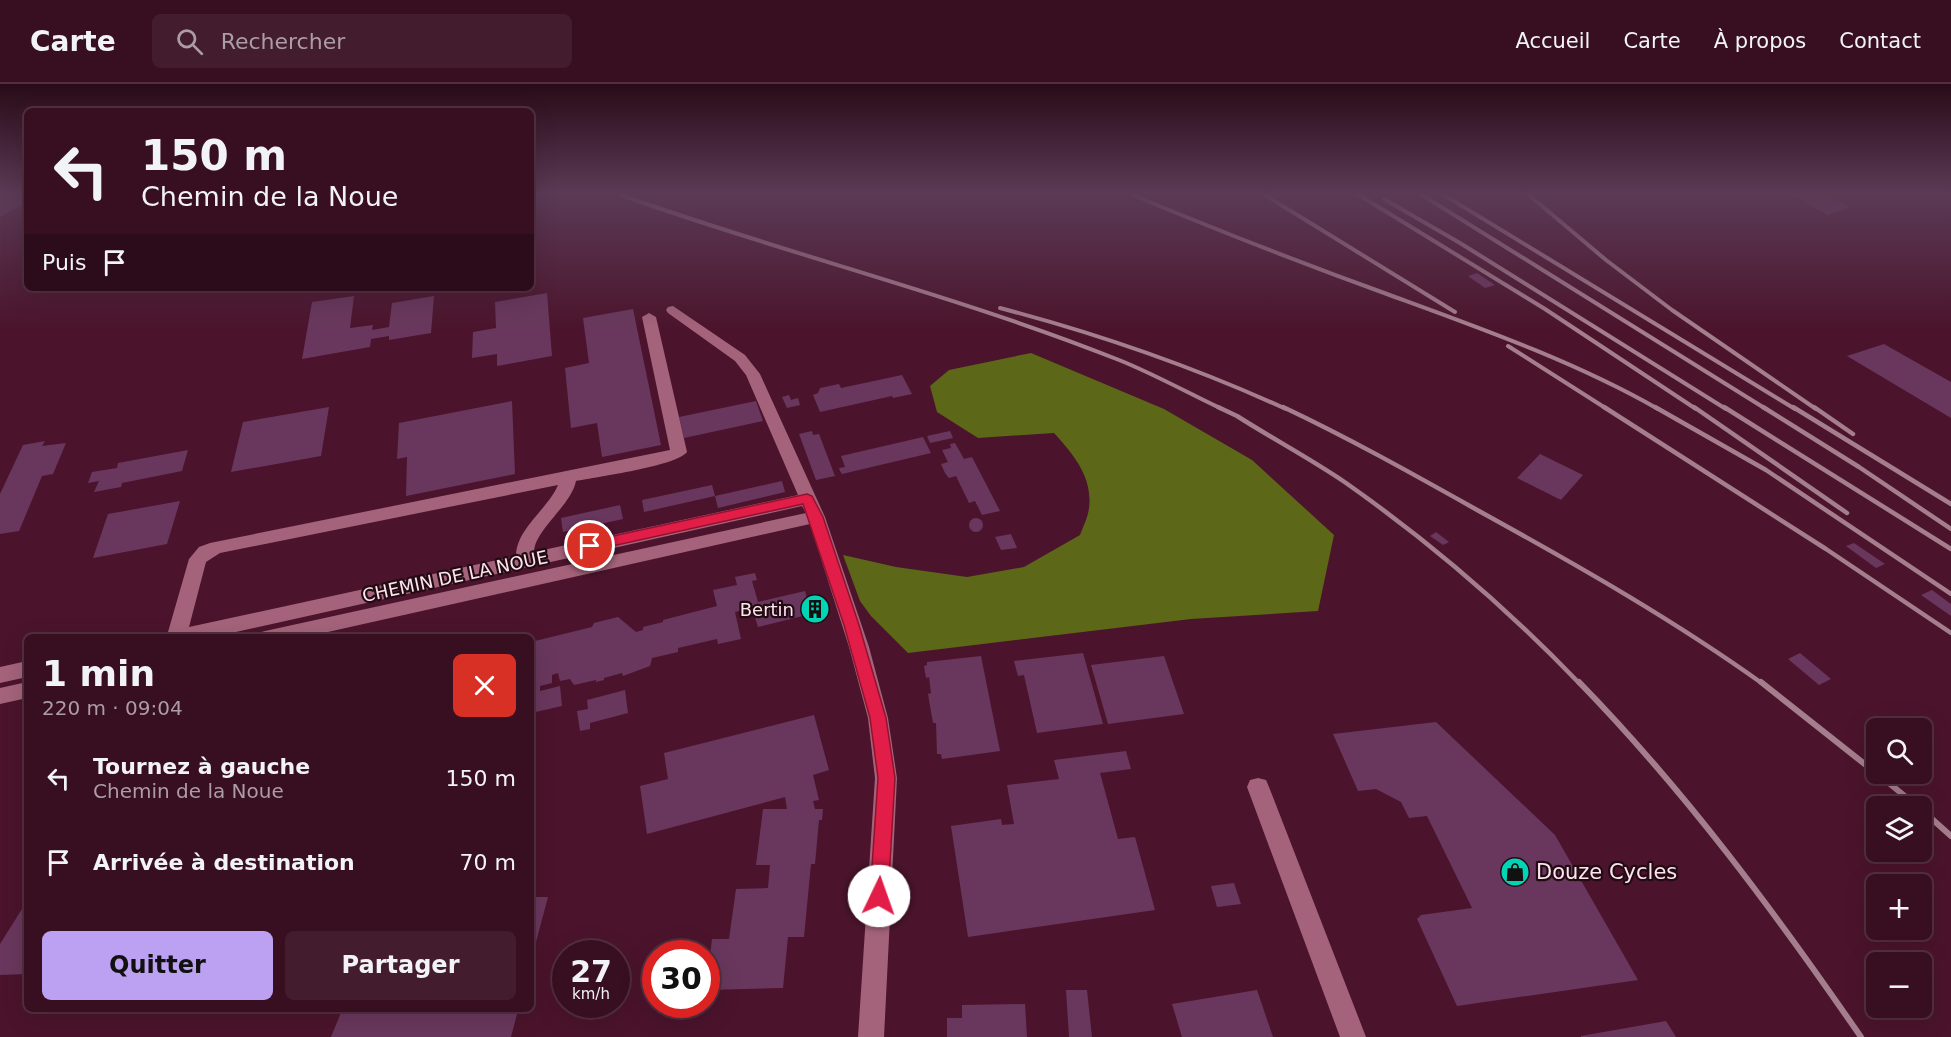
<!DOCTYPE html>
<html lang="fr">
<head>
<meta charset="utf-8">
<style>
	body { margin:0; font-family:"DejaVu Sans",sans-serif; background:#431d2e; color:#f1f3f6; height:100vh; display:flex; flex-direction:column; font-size:22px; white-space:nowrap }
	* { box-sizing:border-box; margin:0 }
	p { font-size:20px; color:#ab9ca5 }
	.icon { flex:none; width:33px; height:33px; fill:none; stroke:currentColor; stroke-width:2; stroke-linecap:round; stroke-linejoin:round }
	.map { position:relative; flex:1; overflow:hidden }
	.drawer { position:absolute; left:24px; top:550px; width:510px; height:378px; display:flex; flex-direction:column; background:#380f21; border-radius:9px; box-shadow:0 6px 24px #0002,0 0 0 2px #522f3f }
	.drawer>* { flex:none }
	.top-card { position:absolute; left:24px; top:24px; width:510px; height:183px; border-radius:9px; box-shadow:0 6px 24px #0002,0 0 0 2px #522f3f; background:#380f21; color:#f1f3f6; overflow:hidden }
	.controls { position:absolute; left:1866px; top:634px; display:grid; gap:12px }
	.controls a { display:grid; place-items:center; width:66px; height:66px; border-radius:9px; background:#380f21; box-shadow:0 6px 24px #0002,0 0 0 2px #522f3f; font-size:30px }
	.speed { position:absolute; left:552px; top:856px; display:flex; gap:12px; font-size:30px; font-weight:700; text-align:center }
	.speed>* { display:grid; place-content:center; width:78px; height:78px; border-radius:50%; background:#380f21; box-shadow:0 6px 24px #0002,0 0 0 2px #522f3f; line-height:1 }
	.speed small { font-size:15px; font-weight:400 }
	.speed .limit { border:9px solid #d22; background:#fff; color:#111 }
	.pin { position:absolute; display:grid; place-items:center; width:51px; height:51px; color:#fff; margin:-26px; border:3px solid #fff; border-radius:50%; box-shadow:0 2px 6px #0007 }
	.me { position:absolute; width:66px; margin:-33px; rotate:3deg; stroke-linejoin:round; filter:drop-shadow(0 0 4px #0008) }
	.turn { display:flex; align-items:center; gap:21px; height:126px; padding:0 18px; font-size:27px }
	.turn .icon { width:78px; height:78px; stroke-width:2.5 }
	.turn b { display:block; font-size:42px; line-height:51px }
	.then { display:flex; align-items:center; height:57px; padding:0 18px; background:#0003; gap:12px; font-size:22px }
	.round { display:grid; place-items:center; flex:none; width:63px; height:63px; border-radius:9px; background:#431d2e }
	.headline { display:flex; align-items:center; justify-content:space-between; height:102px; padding:0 18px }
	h1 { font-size:36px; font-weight:800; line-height:45px }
	.cta { display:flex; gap:12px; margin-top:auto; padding:12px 18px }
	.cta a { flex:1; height:69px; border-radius:9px; background:#bca0f2; color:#111; font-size:24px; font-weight:800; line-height:69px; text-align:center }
	.cta a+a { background:#431d2e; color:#f1f3f6 }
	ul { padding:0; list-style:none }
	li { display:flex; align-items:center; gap:18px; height:84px; padding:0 18px }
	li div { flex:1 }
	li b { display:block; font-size:22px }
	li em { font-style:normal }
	header { display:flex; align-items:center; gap:36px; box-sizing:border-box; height:84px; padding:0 30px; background:#380f21; border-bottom:2px solid #522f3f }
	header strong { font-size:28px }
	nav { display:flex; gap:33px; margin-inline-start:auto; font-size:21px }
	.search { width:420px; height:54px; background:#431d2e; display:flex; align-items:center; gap:15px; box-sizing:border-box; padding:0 21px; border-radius:9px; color:#ab9ca5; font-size:22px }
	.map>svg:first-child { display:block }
</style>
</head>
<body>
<header>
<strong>Carte</strong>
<div class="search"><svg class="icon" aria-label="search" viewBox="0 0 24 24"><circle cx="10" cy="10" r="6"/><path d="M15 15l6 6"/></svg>Rechercher</div>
<nav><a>Accueil</a><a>Carte</a><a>À propos</a><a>Contact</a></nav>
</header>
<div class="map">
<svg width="1951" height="953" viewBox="0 0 1951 953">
	<rect width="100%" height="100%" fill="#4b142c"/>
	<path fill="#5c6718" d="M1031,269L1164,325L1252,376L1334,451L1318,527L1191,535L908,569L871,532L860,517L843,471L896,483L967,493L1024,483L1080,451C1083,443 1088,433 1089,424C1093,393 1073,370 1054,349L978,354L937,328L930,302L949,286Z"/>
	<path fill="#69375d" d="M0,111H27V118L0,133Z
		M1792,111H1828L1850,123L1828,131Z
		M1477,189L1495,201L1485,204L1468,192Z
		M547,209L552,272L497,282V270L472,274L473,248L496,244L495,218Z
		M354,212L350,244L373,241L372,246L389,243L392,219L434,212L431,249L389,256V252L371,255L370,263L302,275L312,218Z
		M633,225L661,361L602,373L597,339L571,344L565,284L589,279L583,234Z
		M1884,260L1951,298V334L1847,272Z
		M902,291L912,310L893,314L892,312L820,328L813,311L818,309L820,304L839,300L841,304Z
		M789,311L791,316L798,314L800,321L787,324L782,313Z
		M512,317L515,390L406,412L407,373L397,375L399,339Z
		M756,317L763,337L684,354L679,333Z
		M329,323L321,372L231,388L243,338Z
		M812,347L813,351L819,350L835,392L816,396L799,350Z
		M950,347L953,354L930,359L927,352Z
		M923,353L931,369L842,390L840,387L839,384L845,383L841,372Z
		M45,357L42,362L66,359L53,390L42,392L19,447L0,450V410L23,361Z
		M955,359L964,375L972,373L1000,427L982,431L975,417L969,419L956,392L949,394L945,389L941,380L948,378L942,366L951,364L950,360Z
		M188,366L182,387L122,399L121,403L94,408L99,397L88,399L92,388L117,384L118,379Z
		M1540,370L1583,391L1561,416L1517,394Z
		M782,397L785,408L718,424L715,412Z
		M712,401L715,412L644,428L642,416Z
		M180,417L167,460L93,474L108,430Z
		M620,421L623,435L563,448L561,434Z
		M969 441a7 7 0 1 1 14 0a7 7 0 1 1-14 0Z
		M1436,448L1449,458L1443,461L1430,452Z
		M1011,450L1017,464L1001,466L995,453Z
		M1854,459L1885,480L1876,484L1846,462Z
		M755,489L757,496L752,497L758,518L805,507L811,530L758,543L752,524L735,528L741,555L718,560L717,555L678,564V568L652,574L650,582L623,592L622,589L604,594V596L596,598V596L574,601L570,595L560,597L558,589L552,591V599L540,602V607L560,602L562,622L531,629V558L592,543L594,539L618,533L636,548L643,546V543L663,538V536L717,522L713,506L737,501L735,493Z
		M1932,506L1951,520V532L1921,511Z
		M1083,569L1103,640L1037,649L1024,591L1018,592L1014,577Z
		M1800,569L1831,595L1819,601L1788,575Z
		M981,572L1000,667L942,675L941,670H937L936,639H933L928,610L931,609L929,593L926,594L924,582L927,581V578Z
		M1164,572L1184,630L1108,640L1091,581Z
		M625,606L628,629L590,639V645L580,647L577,627L588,625L587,616Z
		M814,631L829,686L813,691L819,716L813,717L815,725H823L822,736H819L815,780H811L804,853H788L783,904L706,906L712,855H729L736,805L768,804L770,781H756L763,725H787L785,713L647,750L640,702L668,695L664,669Z
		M1436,638L1555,751L1638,896L1457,922L1417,835L1421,831L1472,824L1427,732L1409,734L1401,718L1376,705L1358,707L1333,650Z
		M1126,667L1131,685L1100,689L1118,755L1135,753L1155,826L968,853L951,742L1001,735L1002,741L1014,740L1007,701L1059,695L1054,676Z
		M1234,799L1241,820L1217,823L1211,802Z
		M531,813H548L532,873H531Z
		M27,817V890L0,891V860Z
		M1066,906H1087L1092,953H1069Z
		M1257,906L1273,953H1182L1172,920Z
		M1025,920L1027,953H947V934H962V921Z
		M342,926H518L511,953H331Z
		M1666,937L1676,953H1581V952Z"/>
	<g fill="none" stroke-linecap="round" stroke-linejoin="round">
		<path fill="#a4637a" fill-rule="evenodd" d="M673,222L745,271L760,290L825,433L869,563L888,634L897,694L884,953H858L875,694L868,634L849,563L810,440L301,554H256L258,549L265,547L806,429L802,422L209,554H164L168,548L189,475L199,463L210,459L670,366L642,233L649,229L656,233L687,368C677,382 596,393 576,397C571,422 535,445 534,468L798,411L746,291L735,277L668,229L666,226L668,223ZM558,401C548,425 516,445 516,472L189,543L206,478L220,469Z
			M27,577V593L0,599V583Z
			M27,598V614L0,620V604Z
			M1258,694L1266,696L1269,703L1366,953H1340L1247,703L1250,696Z"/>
		<path stroke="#a57e8d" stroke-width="4" d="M621,111C786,170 956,211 1119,276C1154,290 1188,309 1222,325
			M1133,111C1217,146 1301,179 1387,210C1477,243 1574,277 1658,325
			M1265,111L1455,228
			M1359,111L1545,225L1696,325
			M1422,111L1766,325
			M1444,111L1795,325
			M1529,111L1606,176L1672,226L1816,325
			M1384,115L1460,159L1726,325
			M1000,224C1099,250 1194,283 1286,325
			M1508,262L1607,325"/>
		<path stroke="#a57e8d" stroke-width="4.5" d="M1218,323L1237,332C1273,355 1311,375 1346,399C1430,458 1509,526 1580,600
			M1283,323C1353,356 1420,394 1488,432C1582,484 1675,537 1763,600
			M1604,323L1826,465L1951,549
			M1655,323L1766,386L1951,510
			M1694,323L1847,429
			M1724,323L1951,465
			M1763,323L1859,383L1951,445
			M1793,323L1951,420
			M1814,323L1853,350"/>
		<path stroke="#a57e8d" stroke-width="6" d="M1579,598C1686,708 1774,827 1861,953
			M1761,598L1876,689
			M1878,690L1918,723
			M1922,726L1951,752"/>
	</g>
	<linearGradient id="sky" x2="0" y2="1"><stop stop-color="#290b18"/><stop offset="0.45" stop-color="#5b3a56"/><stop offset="1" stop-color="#5b3a56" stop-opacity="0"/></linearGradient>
	<rect width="1951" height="244" fill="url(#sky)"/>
	<path fill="#e11d48" stroke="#92132f" stroke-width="1.5" d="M807,410L812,412L823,433L859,541L886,634L895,694L888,812L886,818L879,820L873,818L870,812L878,694L870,634L844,541L803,420L590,467L583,462L590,457Z"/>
	<defs>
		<g id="building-disc" transform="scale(1.5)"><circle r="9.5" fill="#01d5b6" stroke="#230b14"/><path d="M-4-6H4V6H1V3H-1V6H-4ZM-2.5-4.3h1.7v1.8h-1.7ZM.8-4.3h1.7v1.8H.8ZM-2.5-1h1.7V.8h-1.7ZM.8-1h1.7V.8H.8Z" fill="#111"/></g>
		<g id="shop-disc" transform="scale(1.5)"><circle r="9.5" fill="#01d5b6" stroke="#230b14"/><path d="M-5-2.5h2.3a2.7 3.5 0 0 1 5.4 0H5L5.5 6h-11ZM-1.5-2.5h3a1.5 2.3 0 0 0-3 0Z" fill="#111"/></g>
	</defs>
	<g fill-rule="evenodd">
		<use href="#building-disc" x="815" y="525"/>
		<use href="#shop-disc" x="1515" y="788"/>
	</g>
	<g text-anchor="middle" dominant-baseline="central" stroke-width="4.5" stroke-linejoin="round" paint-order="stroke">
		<g font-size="18" fill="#fce5ec" stroke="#230b14">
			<text transform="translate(455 492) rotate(-12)">CHEMIN DE LA NOUE</text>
		</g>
		<g font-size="18" fill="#fce5ec" stroke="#230b14" text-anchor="end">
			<text x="794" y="525">Bertin</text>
		</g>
		<g font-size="21" fill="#fce5ec" stroke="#230b14" text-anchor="start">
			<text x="1536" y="788">Douze Cycles</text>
		</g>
	</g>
</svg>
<div class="controls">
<a><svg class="icon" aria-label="search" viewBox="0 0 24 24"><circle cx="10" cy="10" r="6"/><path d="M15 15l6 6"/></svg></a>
<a><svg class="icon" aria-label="layers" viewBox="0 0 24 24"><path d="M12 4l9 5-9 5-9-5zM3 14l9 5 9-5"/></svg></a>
<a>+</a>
<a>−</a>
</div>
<div class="speed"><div>27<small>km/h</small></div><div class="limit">30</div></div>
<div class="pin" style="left:590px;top:462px;background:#d93025"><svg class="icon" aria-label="arrive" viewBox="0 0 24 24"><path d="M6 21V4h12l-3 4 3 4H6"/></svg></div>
<svg class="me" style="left:879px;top:812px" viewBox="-20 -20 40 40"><circle r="19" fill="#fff"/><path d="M0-13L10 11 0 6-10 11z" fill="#e11d48"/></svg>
<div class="top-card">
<div class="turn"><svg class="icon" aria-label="left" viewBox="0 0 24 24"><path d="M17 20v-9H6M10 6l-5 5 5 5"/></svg><div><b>150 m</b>Chemin de la Noue</div></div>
<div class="then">Puis<svg class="icon" aria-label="arrive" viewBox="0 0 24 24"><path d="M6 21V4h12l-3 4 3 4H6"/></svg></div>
</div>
<section class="drawer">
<div class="headline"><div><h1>1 min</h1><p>220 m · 09:04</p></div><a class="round" style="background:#d93025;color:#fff"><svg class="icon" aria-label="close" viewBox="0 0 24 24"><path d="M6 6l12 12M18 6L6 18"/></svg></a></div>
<ul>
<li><svg class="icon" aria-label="left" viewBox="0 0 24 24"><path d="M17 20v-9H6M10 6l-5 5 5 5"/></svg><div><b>Tournez à gauche</b><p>Chemin de la Noue</p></div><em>150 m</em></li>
<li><svg class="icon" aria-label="arrive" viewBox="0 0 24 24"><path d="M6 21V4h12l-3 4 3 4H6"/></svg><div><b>Arrivée à destination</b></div><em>70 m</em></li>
</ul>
<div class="cta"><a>Quitter</a><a>Partager</a></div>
</section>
</div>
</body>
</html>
